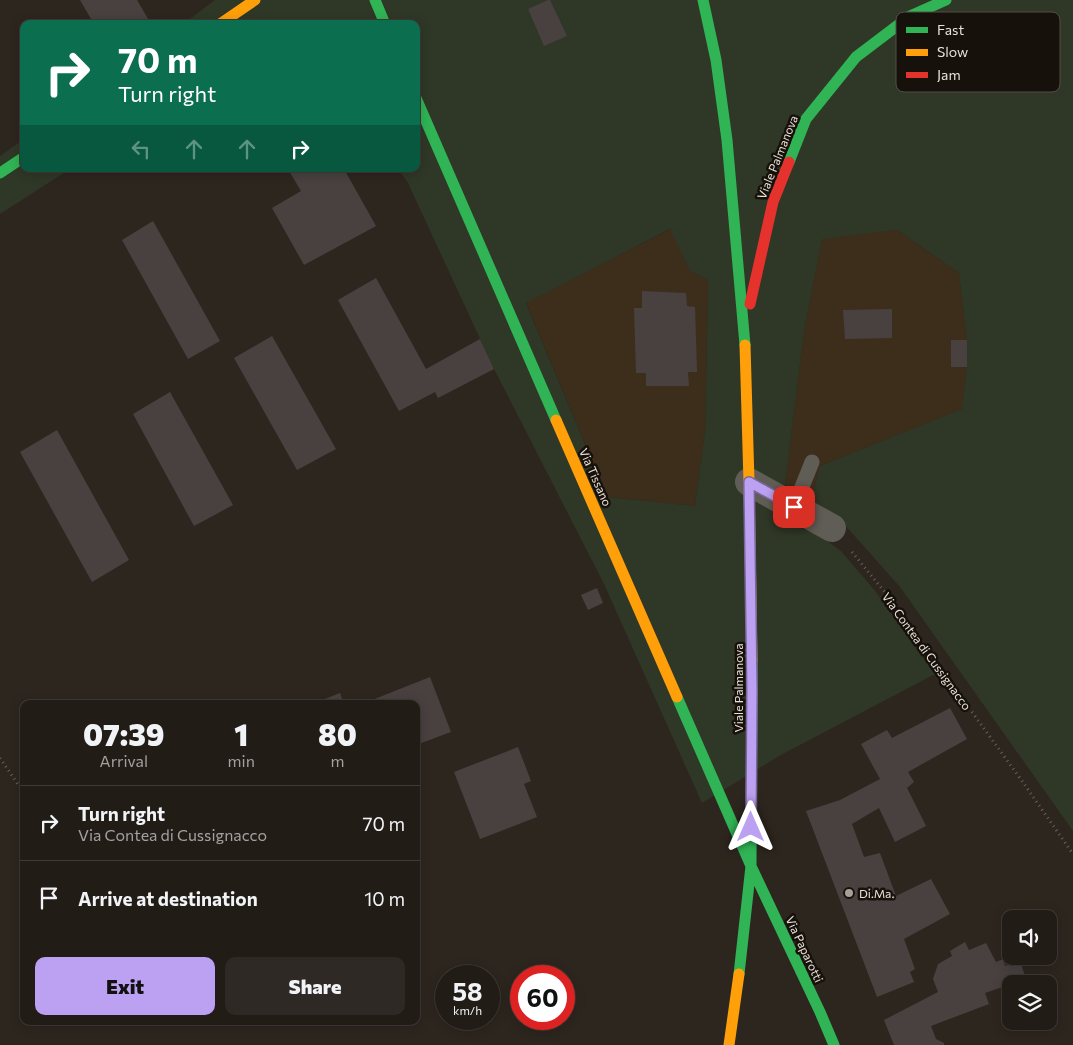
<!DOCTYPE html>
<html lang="en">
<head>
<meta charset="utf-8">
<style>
	body { margin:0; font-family:Commissioner,sans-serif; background:#2e2924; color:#f1f3f6; height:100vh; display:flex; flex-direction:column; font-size:19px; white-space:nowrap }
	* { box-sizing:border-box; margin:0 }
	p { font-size:16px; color:#a2a1a1 }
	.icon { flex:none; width:28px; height:28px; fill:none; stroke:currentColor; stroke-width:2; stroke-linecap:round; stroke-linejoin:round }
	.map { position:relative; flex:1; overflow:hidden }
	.panel { position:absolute; left:20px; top:700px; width:400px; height:325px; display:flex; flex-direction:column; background:#221c17; border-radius:10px; box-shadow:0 2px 12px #0003,0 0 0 1px #3f3a36 }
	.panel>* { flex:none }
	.top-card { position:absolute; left:20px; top:20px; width:400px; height:152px; border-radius:10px; box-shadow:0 2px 12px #0003,0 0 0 1px #3f3a36; background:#0b6e4f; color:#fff; overflow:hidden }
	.buttons { position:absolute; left:1002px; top:910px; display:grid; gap:10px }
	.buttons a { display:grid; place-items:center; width:55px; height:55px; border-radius:10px; background:#221c17; box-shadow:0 2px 12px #0003,0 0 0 1px #3f3a36; font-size:25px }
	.speed { position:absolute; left:435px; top:965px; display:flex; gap:10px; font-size:25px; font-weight:700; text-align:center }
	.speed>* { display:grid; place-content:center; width:65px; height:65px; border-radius:50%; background:#221c17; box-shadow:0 2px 12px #0003,0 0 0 1px #3f3a36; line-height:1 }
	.speed small { font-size:12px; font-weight:400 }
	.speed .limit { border:8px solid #d22; background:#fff; color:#111 }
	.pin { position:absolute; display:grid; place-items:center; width:42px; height:42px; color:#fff; margin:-21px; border-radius:10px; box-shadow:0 2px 8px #0006 }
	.me { position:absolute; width:55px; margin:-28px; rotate:0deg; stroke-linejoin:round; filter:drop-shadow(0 0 4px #0008) }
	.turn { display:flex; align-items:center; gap:18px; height:105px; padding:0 15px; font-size:22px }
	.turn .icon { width:65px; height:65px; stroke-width:2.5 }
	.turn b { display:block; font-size:35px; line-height:42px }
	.lanes { display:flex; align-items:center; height:48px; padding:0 15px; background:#0003; justify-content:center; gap:25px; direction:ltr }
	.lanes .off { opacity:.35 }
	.eta { display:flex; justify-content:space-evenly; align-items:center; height:85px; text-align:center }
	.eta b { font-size:30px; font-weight:800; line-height:35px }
	.primary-button { display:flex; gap:10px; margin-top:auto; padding:10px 15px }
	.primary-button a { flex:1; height:58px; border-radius:10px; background:#bca0f2; color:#111; font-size:20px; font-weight:800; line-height:58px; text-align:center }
	.primary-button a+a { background:#2e2924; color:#f1f3f6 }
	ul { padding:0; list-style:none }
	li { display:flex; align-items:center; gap:15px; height:75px; padding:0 15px; border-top:1px solid #3f3a36 }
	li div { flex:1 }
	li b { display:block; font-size:19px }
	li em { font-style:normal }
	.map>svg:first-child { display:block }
</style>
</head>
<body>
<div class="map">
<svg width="1073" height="1045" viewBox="0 0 1073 1045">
	<rect width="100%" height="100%" fill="#2d261f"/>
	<path fill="#3d2e1c" d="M671,229L690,271L708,280L705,432L695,506L607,497L526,302Z
		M897,230L959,273L967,340V367L963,409L820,466L811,500L785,485L804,331L822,238Z"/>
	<path fill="#2f3726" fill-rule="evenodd" d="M215,0H1073V831L900,587L835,514L811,500L820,466L962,409L967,367V340L959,273L897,230L822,239L804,331L785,485L784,526L800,528L816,533L841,551L876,592L935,674L779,756L702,803L604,584L494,369L408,183L398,169H416V24H183ZM670,229L690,271L708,280L705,432L695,506L607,497L526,303Z
		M24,139V169H70L0,214V156Z"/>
	<path fill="#484140" d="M80,0H137L151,24H94Z
		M548,0H550L567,36L544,46L528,9Z
		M288,169H344L376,226L304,265L272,208L301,191Z
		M153,221L220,341L188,359L122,240Z
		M376,278L426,369L480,339L494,369L438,398L435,392L399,411L338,300Z
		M642,291L686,293L687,306L695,307L697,372H688L689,386H646V373H636L634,308H642Z
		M892,309V338L845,339L843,310Z
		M272,336L336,449L297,470L234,358Z
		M951,340H967V367H951Z
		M170,392L233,505L194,526L133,414Z
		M57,430L129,560L92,582L20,452Z
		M597,588L603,603L588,610L581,595Z
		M430,677L451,732L416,745V704H362Z
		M340,693L344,704H312Z
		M950,708L967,739L908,772L914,782L907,788L926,826L895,842L879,808L852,824L864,857L880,853L896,896L931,879L950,914L904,939L915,969L910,972L914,982L877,997L806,811L840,800L880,779L861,744L887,730L892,738Z
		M518,747L531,781L524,784L537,817L480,839L454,772Z
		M965,942L969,950L986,943L996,962L1003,959L1005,966L1020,961L1026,979L985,993L989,1004L931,1026L936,1039L944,1043V1045H894L884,1020L938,992L933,979L938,964L952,956L950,951Z"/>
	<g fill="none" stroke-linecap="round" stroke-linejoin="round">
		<path stroke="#66625d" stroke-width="3" stroke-dasharray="1 4" stroke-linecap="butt" d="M852,552L888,596L1022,781L1073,854
			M0,758L24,793"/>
		<path stroke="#605c56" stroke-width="15" d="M794,507L812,462"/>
		<path stroke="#605c56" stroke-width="28" d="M749,482L832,528"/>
		<path stroke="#30b455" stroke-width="11" d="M375,0L385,24
			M703,0L716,60L727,140L745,345
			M416,98L556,420
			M789,162L806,119L856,57L910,16L946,0
			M0,173L24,157
			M677,697L751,866L820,1012L834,1045
			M739,974L751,866L752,660"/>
		<path stroke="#ff9f0a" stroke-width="11" d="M220,24L255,0
			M745,345L749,482L752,660
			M556,420L677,697
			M729,1045L739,974"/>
		<path stroke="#e5322d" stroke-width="11" d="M750,304L773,202L789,162"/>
	</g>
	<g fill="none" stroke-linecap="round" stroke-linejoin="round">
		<g stroke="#7a689d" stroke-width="12">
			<path id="route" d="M751,827L752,691L749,482L794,507"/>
		</g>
		<use href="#route" stroke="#bca0f2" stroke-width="9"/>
	</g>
	<circle fill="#a7a097" stroke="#16110b" stroke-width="2" cx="849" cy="893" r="5"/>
	<g text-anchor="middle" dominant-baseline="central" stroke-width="5" stroke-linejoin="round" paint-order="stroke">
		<g font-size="12" fill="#e9e1d8" stroke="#16110b">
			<text transform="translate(777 157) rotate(-68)">Viale Palmanova</text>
			<text transform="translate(596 477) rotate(66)">Via Tissano</text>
			<text transform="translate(927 651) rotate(54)">Via Contea di Cussignacco</text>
			<text transform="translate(738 688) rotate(-90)">Viale Palmanova</text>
			<text transform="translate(805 949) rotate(65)">Via Paparotti</text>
		</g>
		<g font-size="12" fill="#e9e1d8" stroke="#16110b" text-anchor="start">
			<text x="859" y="893">Di.Ma.</text>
		</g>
	</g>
	<rect x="896" y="12" width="164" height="80" rx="8" fill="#16110b" stroke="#554f48" stroke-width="1"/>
	<rect x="906" y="27" width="22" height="6" fill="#30b455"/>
	<rect x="906" y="49" width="22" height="7" fill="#ff9f0a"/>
	<rect x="906" y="72" width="22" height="6" fill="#e5322d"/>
	<g font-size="14" fill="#e9e1d8">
		<text x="937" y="35">Fast</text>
		<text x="937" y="57">Slow</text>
		<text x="937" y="80">Jam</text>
	</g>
</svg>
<div class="buttons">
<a><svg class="icon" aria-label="sound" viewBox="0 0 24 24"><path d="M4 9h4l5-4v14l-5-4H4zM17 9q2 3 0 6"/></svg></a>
<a><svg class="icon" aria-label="layers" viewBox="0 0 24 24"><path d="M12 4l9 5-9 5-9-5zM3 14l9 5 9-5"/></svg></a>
</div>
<div class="speed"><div>58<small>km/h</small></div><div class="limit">60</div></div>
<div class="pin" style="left:794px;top:507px;background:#d93025"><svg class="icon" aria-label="arrive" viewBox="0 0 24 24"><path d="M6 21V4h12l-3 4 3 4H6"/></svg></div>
<svg class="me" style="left:751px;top:827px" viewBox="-20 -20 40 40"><path d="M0-17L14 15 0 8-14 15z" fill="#bca0f2" stroke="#fff" stroke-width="4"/></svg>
<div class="top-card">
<div class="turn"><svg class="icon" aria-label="right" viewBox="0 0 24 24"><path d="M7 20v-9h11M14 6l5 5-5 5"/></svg><div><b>70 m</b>Turn right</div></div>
<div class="lanes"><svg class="icon off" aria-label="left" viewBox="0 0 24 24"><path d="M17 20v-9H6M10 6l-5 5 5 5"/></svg><svg class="icon off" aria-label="ahead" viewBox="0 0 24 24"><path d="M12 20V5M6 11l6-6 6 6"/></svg><svg class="icon off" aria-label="ahead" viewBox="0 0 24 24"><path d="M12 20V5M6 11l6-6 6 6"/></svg><svg class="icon" aria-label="right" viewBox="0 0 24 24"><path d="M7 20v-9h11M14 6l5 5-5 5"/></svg></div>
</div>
<section class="panel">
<div class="eta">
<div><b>07:39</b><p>Arrival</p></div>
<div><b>1</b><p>min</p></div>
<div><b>80</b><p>m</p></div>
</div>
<ul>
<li><svg class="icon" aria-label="right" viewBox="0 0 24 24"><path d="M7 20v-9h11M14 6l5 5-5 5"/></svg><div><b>Turn right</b><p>Via Contea di Cussignacco</p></div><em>70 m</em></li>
<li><svg class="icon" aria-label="arrive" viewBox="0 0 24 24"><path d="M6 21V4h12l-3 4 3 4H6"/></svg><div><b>Arrive at destination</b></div><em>10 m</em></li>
</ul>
<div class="primary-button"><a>Exit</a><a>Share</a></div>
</section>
</div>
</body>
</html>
